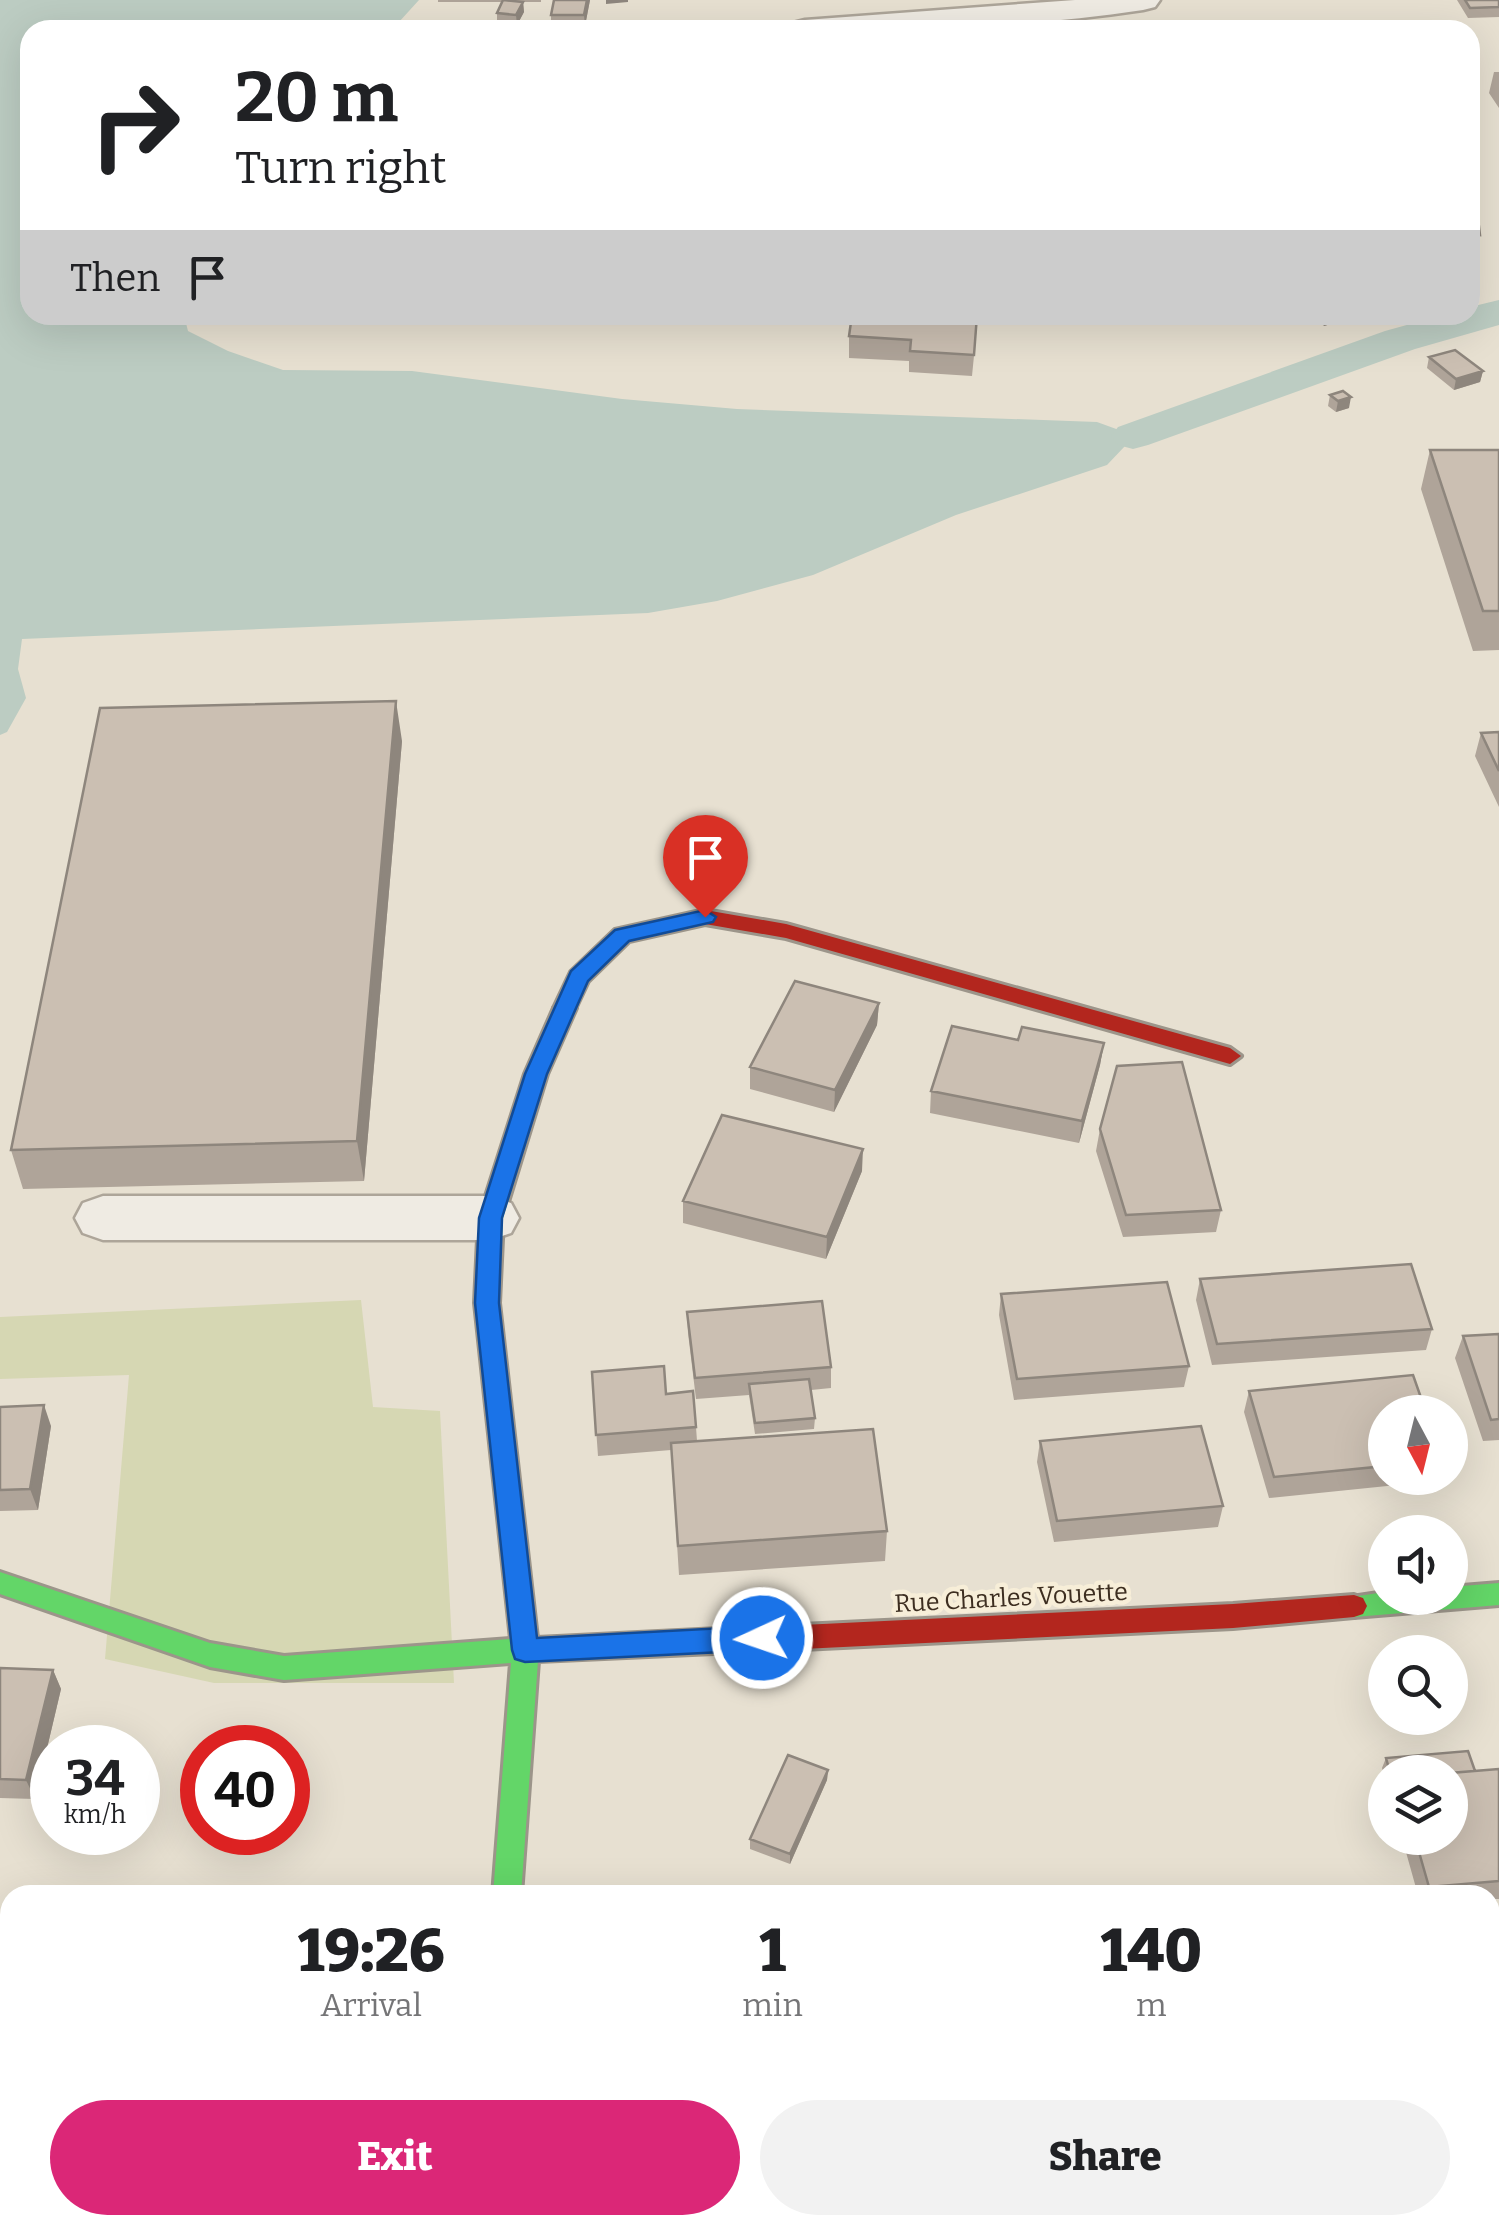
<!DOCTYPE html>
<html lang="en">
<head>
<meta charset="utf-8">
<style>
	body { margin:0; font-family:Bitter,serif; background:#f2f2f2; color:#202124; height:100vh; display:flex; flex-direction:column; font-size:38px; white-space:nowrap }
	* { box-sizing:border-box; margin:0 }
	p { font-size:32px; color:#757577 }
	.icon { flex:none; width:55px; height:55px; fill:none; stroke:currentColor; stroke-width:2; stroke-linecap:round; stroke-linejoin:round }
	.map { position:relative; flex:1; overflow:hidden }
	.sheet { position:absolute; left:0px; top:1885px; width:1500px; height:350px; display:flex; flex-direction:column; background:#fff; border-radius:30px 30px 0 0; box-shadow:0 10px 40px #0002 }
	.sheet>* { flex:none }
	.top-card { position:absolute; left:20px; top:20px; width:1460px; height:305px; border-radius:30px; box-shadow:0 10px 40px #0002; background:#fff; color:#202124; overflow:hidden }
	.needle { width:65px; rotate:173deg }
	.fabs { position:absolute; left:1368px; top:1395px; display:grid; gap:20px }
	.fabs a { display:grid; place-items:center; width:100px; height:100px; border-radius:50%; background:#fff; box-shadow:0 10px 40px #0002; font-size:50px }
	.speed { position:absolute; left:30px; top:1725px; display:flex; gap:20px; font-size:50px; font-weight:700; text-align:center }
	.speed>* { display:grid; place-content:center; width:130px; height:130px; border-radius:50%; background:#fff; box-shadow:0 10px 40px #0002; line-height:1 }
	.speed small { font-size:25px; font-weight:400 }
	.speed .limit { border:15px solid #d22; background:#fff; color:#111 }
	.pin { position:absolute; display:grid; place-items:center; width:85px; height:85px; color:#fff; margin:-102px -42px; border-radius:50% 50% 50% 0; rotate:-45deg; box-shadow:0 0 10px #0007 }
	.pin .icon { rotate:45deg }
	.me { position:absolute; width:110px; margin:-55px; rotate:267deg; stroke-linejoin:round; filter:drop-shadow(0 0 8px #0008) }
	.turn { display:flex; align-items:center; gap:35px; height:210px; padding:0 50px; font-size:45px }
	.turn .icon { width:130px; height:130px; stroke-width:2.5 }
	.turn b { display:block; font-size:70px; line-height:85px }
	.then { display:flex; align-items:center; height:95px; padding:0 50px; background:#0003; gap:20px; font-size:38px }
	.eta { display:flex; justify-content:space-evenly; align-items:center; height:170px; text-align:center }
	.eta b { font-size:60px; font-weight:800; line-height:70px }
	.button { display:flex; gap:20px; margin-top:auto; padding:20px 50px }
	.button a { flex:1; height:115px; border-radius:60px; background:#db2777; color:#fff; font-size:40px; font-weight:800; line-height:115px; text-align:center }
	.button a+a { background:#f2f2f2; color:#202124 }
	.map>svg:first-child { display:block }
</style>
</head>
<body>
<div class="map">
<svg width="1499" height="2235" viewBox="0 0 1499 2235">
	<rect width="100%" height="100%" fill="#e7e0d1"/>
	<path fill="#d6d7b3" d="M361,1300L373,1407L440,1411L454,1683H214L105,1659L129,1375L0,1379V1317Z"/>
	<path fill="#bcccc2" d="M0,0H419L399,22L366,30H30V315H184L188,331L228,351L283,370L412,371L622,399L737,409L1097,422L1119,430L1125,446L1107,465L956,515L813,575L717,601L648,613L22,639L18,669L26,698L7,732L0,735Z"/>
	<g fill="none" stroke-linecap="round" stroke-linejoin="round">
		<path fill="#bcccc2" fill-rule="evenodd" d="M1499,300V325L1415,349L1148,445L1133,449L1118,445L1111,436L1118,427L1385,331L1443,315H1470V307Z"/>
		<g stroke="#ada599" stroke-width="5">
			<path id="street" d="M1075,0H1160L1155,7L1143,10C1024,28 908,30 788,30L793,23L805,20Z
				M103,1196H491L511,1203L519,1218L511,1233L491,1240H103L83,1233L75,1218L83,1203Z
				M448,2225H524L523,2235H447Z"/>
		</g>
		<g stroke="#9c958a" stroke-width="6">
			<path id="fast" d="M565,1000L576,1008L547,1074L503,1218L499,1303L537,1638L802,1625L811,1629L815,1637L811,1645L802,1649L538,1661L521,1895H493L511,1663L284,1680L210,1667L0,1594V1572L210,1643L284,1656L511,1639L475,1303L479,1218L525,1074L554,1008Z
				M1499,1583V1605L1354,1617L1345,1614L1341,1606L1345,1598L1385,1592V1598H1450V1587Z"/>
		</g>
		<g stroke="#9c958a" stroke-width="6">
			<path id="jam" d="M705,910L786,924L1230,1048L1241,1056L1230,1064L786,938L705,924L629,941L588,981L573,1013H557L554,1008L571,972L615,930Z
				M1354,1595L1363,1598L1367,1606L1363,1614L1354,1617L1233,1628L802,1649L793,1645L789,1637L793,1629L802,1625L1233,1604Z"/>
		</g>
		<use href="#street" fill="#efebe3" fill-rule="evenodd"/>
		<use href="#fast" fill="#63d668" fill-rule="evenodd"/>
		<use href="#jam" fill="#b3261e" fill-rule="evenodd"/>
	</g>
	<path fill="#afa499" d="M438,0H541V2H523L524,12L517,25L497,23V13L502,2H438Z
		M554,0H590L585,26L551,25V15Z
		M1457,0H1499V17L1468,18Z
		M1494,72H1499V108L1489,93Z
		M1470,176L1480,235L1475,256L1470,255Z
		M421,315H518L514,325Z
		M978,315L972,376L909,372V361L849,358V336Z
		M1310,315H1360L1324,326Z
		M1429,357L1483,371L1480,382L1454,390L1427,368Z
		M1330,395L1349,408L1336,412L1328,406Z
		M1430,450H1499V650L1473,651L1421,489Z
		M1499,732V807L1475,756L1481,733Z
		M402,741L364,1181L23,1189L11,1150Z
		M879,1003L877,1025L834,1112L750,1089V1067Z
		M1018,1040L1104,1043L1100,1065L1079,1143L930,1113L931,1091Z
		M1100,1129L1221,1210L1216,1232L1123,1237L1096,1151Z
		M862,1171L826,1259L683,1223V1201Z
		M1200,1279L1432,1329L1426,1350L1212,1365L1196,1300Z
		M1001,1294L1189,1366L1184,1387L1014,1400L999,1315Z
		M687,1312L831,1367V1388L811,1390L815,1418L814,1429L755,1434L749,1395L696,1399L688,1333Z
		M1499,1334V1440L1483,1441L1455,1358L1463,1336Z
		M592,1372L666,1394L696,1427L697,1441L887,1531L885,1561L679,1575L671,1450L598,1456Z
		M1249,1391L1385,1412V1478H1437L1436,1481L1269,1498L1244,1412Z
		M0,1407L51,1426L38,1510L0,1511Z
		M1040,1441L1223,1506L1218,1527L1054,1542L1037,1462Z
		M0,1668L53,1670L61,1689L35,1799L0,1798Z
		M1386,1758L1475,1771L1499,1769V1899H1490V1895H1418L1402,1838H1450V1772H1385V1778L1382,1768Z
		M828,1770L827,1780L790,1864L750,1849V1839Z
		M1490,1981H1499V2030H1490Z
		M909,2225H1193L1194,2231L1192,2235H909Z"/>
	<path fill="#8e867d" d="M587,0H590L585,26L584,15Z
		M606,0H628V2L606,4Z
		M523,2L524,12L517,25L516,15Z
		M1326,315H1360L1324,326Z
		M1483,371L1480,382L1454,390L1456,379Z
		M1351,397L1349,408L1336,412L1338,401Z
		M396,701L402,741L364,1181L357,1141Z
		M879,1003L877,1025L834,1112L835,1090Z
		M1104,1043L1100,1065L1079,1143L1082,1121Z
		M863,1149L862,1171L826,1259L827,1237Z
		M44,1405L51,1426L38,1510L30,1489Z
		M53,1670L61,1689L35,1799L26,1780Z
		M828,1770L827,1780L790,1864V1854Z
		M103,2225H124L122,2235H102Z"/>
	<path fill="#cbbfb2" stroke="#8e867d" stroke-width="2.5" d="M503,0L523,2L516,15L497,13Z
		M554,0H587L584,15H551Z
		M1465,0H1499V7L1470,8Z
		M1470,176H1473L1480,235L1470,234Z
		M852,315H977L974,355L910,351L911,340L849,336Z
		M1455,350L1483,371L1456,379L1429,357Z
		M1343,391L1351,397L1338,401L1330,395Z
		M1430,450H1499V611H1483Z
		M396,701L357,1141L11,1150L100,708Z
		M1499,732V771L1481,733Z
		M795,981L879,1003L835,1090L750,1067Z
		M952,1026L1018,1040L1022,1027L1104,1043L1082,1121L931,1091Z
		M1182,1062L1221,1210L1126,1215L1100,1129L1117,1066Z
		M722,1115L863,1149L827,1237L683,1201Z
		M1411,1264L1432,1329L1217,1344L1200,1279Z
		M1167,1282L1189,1366L1017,1379L1001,1294Z
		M822,1301L831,1367L695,1378L687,1312Z
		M1499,1334V1419L1491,1420L1463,1336Z
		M664,1366L666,1394L693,1391L696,1427L596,1435L592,1372Z
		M1413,1375L1426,1412H1385V1466L1274,1477L1249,1391Z
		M809,1379L815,1418L755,1423L749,1384Z
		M44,1405L30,1489L0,1490V1407Z
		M1201,1426L1223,1506L1057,1521L1040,1441Z
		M873,1429L887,1531L678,1546L671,1443Z
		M0,1668L53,1670L26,1780L0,1779Z
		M1468,1751L1475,1771L1450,1773L1390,1772L1386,1758Z
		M788,1755L828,1770L790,1854L750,1839Z
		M1499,1769V1881L1429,1887L1415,1838H1450V1773Z
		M784,1890V1895H619V1892Z
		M1490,1981H1499V2021H1490Z
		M0,2129L10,2130V2225H103L102,2235H0Z
		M1499,2175V2235H1446L1455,2225H1490V2185Z
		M912,2225H1193L1194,2231L912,2226Z"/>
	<path fill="#1a73e8" stroke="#114b97" stroke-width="2.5" d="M705,910L716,917L713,922L629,941L588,981L547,1074L502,1218L499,1303L537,1638L762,1626L771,1629L775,1638L771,1646L762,1650L525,1662L515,1659L512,1650L475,1303L479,1218L525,1074L571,971L615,930Z"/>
	<g text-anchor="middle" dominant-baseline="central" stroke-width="9" stroke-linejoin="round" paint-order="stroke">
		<g font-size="25" fill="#3d2e20" stroke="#f7eed8">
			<text transform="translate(1011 1598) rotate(-3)">Rue Charles Vouette</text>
		</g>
	</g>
</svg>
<div class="fabs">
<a><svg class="needle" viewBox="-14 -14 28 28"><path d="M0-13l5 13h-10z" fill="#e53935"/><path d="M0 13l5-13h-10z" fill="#757577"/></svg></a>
<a><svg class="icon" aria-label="sound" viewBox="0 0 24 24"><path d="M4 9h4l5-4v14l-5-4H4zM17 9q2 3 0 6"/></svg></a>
<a><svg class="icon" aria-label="search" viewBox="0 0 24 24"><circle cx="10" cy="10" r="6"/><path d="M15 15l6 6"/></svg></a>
<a><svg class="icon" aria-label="layers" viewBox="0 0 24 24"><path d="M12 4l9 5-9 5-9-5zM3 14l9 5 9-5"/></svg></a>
</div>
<div class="speed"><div>34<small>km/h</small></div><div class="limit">40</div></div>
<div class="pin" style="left:705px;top:917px;background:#d93025"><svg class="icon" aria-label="arrive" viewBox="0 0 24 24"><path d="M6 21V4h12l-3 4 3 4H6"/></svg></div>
<svg class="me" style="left:762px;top:1638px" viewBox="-20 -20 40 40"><circle r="17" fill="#1a73e8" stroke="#fff" stroke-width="3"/><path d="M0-11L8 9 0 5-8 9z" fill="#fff"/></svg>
<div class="top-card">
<div class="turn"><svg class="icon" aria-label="right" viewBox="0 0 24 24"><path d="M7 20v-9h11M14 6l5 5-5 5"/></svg><div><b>20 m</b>Turn right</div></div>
<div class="then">Then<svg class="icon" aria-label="arrive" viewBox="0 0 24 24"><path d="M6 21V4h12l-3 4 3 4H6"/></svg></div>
</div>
<section class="sheet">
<div class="eta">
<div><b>19:26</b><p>Arrival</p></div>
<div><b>1</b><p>min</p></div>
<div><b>140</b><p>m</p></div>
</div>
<div class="button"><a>Exit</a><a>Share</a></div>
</section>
</div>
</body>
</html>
